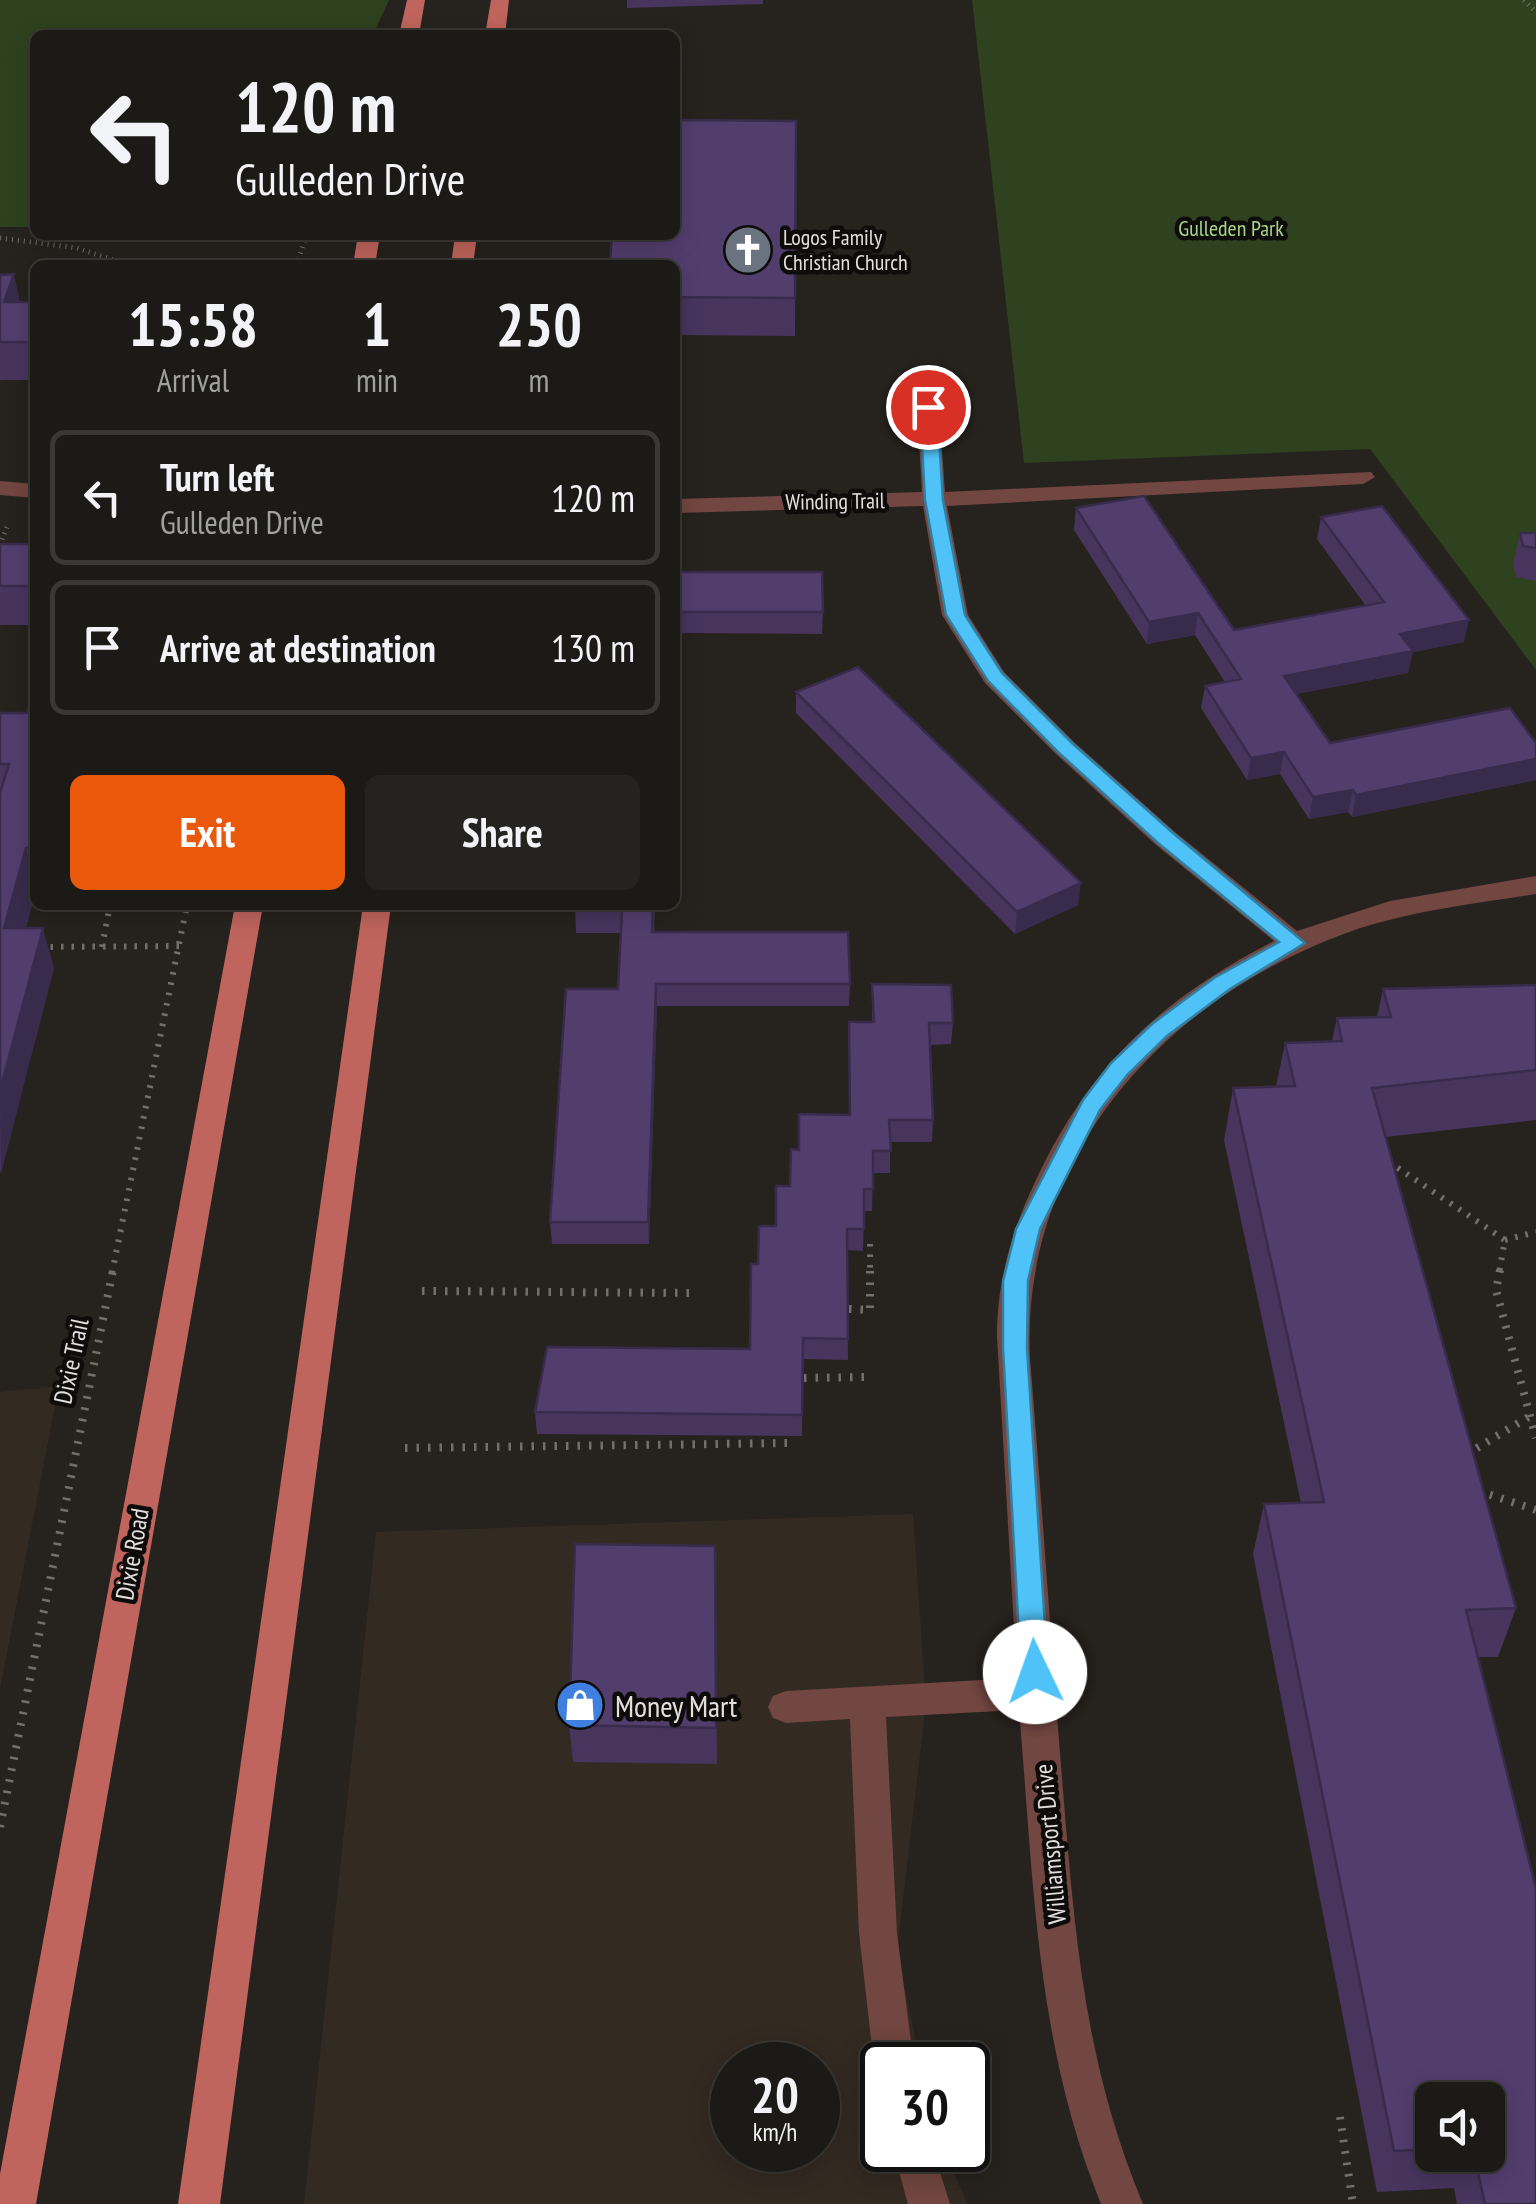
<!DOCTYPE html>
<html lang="en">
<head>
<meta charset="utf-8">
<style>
	body { margin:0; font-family:"PT Sans Narrow",sans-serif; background:#25231f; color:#f1f3f6; height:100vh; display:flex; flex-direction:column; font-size:38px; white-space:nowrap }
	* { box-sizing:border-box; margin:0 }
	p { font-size:32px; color:#a0a1a1 }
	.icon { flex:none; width:55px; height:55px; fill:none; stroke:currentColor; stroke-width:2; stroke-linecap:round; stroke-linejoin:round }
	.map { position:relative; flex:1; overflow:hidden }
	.details { position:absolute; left:30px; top:260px; width:650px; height:650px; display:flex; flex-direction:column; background:#1c1a16; border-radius:15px; box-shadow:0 5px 25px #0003,0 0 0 2px #3a3835 }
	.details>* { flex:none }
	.guide { position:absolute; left:30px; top:30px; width:650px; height:210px; border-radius:15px; box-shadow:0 5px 25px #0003,0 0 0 2px #3a3835; background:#1c1a16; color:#f1f3f6; overflow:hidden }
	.controls { position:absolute; left:1415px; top:2082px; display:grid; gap:20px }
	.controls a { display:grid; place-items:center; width:90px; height:90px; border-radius:15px; background:#1c1a16; box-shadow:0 5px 25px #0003,0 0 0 2px #3a3835; font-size:50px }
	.speed { position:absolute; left:710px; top:2042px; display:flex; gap:20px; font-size:50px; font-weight:700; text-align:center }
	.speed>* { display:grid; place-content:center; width:130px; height:130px; border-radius:50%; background:#1c1a16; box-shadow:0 5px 25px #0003,0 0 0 2px #3a3835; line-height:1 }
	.speed small { font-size:25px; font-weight:400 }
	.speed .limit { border:5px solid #111; border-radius:15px; background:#fff; color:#111 }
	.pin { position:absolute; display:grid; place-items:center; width:85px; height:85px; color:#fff; margin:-42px; border:5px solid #fff; border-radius:50%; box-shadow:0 2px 10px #0007 }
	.me { position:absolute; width:110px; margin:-55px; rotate:357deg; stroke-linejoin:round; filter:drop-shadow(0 0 8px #0008) }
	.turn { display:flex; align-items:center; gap:35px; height:210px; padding:0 40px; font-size:45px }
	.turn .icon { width:130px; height:130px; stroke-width:2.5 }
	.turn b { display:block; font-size:70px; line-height:85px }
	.eta { display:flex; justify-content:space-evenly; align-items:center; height:170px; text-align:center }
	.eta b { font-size:60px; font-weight:600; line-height:70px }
	.button { display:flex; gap:20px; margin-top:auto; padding:20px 40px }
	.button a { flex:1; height:115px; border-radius:15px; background:#ea580c; color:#fff; font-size:40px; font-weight:600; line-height:115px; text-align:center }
	.button a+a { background:#25231f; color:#f1f3f6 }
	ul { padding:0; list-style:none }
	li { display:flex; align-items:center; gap:30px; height:135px; margin:0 20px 15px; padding:0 20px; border:5px solid #3a3835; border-radius:15px }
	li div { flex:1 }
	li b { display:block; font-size:38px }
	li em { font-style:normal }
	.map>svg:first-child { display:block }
</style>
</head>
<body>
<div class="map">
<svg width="1536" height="2204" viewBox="0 0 1536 2204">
	<rect width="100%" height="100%" fill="#26221e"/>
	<path fill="#332a22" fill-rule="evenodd" d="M59,1386L0,1689V1392Z
		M913,1514L926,1703L897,1952L921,2065H882V2150H943L968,2204H304L376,1532ZM732,2065H818V2150H732Z"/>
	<path fill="#2e421f" d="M0,0H389L373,35H35V227H0Z
		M972,0H1536V670L1370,449L1024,463Z"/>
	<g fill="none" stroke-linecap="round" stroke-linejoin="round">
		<path stroke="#73706c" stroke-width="5" stroke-dasharray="1 5" stroke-linecap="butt" d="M1524,0L1536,12
			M0,238L77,248L128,265
			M274,265L298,263
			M297,265L306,235
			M0,545L8,524"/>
		<path stroke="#73706c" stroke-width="6" stroke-dasharray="2.5 8" stroke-linecap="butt" d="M40,947L179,946
			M102,947L110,905
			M1389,1162L1505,1240L1499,1273
			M1505,1240L1536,1232
			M870,1244V1273
			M112,1273L187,905"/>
		<path stroke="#73706c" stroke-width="8" stroke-dasharray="2.5 9" stroke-linecap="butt" d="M1500,1270L1496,1290L1536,1438
			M422,1291L695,1293
			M849,1309L870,1310V1270
			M804,1378L868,1377
			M405,1448L791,1443
			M1467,1454L1530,1416
			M1479,1491L1536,1510
			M0,1827L113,1270
			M1340,2117L1353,2204"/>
		<path fill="#724641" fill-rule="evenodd" d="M928,400L939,407L945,492L1371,472L1375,477L1363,484L947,506L968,615L1004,672L1074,742L1175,832L1297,931L1390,901L1536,876V894C1474,904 1409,911 1349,932C1167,997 1020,1156 1030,1358C1042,1502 1051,1646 1063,1790C1075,1938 1085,2065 1143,2204H1101C1035,2041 1034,1882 1019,1710L886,1717L897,1933L914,2065H882V2080L874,2065L859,1933L850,1719L786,1723L773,1718L768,1707L773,1696L786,1691L1017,1678L997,1337C997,1281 1011,1233 1035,1182C1089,1066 1161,999 1274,941L1155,844L1056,754L985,683L942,615L923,506L675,513V499L922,492L917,407Z
			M0,481L35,484V498L0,495Z
			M893,2150H933L950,2204H908Z"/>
		<path fill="#c0655d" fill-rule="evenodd" d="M407,0H425L419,35H399Z
			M491,0H509L505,35H485Z
			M358,235H380L375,265H353Z
			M455,235H477L473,265H451Z
			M235,905H263L36,2204H0V2174Z
			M363,905H391L220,2204H178Z"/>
	</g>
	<path fill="#47355e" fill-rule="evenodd" d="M627,0H763V4L627,8Z
		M796,121L795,336L675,335V265Z
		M0,275L20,302H35V380H0Z
		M1076,508L1234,630L1366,606L1317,539L1321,517L1464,642L1413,652L1408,673L1296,694L1330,743H1536V780L1352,817L1348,812L1309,819L1280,774L1247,780L1201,708L1205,686L1225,682L1195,635L1147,644L1074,530Z
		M1520,533H1536V581L1516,577L1513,564Z
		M0,544H35V625H0Z
		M675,572L823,612L822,634L675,633Z
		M35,686V893L26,928L54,968L0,1174V713H27Z
		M796,692L1078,905L1015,934L796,713Z
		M575,905H655L654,932L850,984L849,1006H657L649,1244H552L550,1222L618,989L621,933H576Z
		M872,984L953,1023L951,1044L930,1045L933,1120L932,1142H890V1173H873L872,1211H864L863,1251L847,1250L848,1360L803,1359L802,1436L537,1434L535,1412L750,1349L758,1264L776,1226L790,1186L849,1115V1022H872Z
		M1536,985V1120L1385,1137L1516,1608L1498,1657H1478L1536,2204H1457L1454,2188L1377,2192L1253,1554L1264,1504L1301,1503L1224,1140L1233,1088L1276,1086L1285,1043L1332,1041L1337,1018L1377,1017L1383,989ZM1432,2100L1488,2155H1432Z
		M716,1583L717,1764L573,1762L569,1725Z"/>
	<path fill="#392b4c" d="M14,274L22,312L4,302Z
		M1198,613L1195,635L1147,644L1149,622Z
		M1469,620L1464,642L1413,652L1408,673L1280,697L1284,676L1400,634Z
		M1284,752L1280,774L1247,780L1251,758Z
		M1536,759V780L1352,817L1356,795Z
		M1353,790L1348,812L1309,819L1313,797Z
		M26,848L35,884V893L15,968L4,928Z
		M1081,883L1078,905L1015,934L1017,912Z
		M43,928L54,968L1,1174L0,1091Z
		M656,984L657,1006L649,1244L648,1222Z"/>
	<path fill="#523e6d" stroke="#392b4c" stroke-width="2.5" d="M675,120L796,121L795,298L675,297V265H610L612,235H675Z
		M14,274L4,302H35V342H0V275Z
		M1144,496L1234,630L1384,602L1321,517L1382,506L1469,620L1400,634L1413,651L1284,676L1330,743L1510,708L1536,743V759L1356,795L1353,790L1313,797L1284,752L1251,758L1205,686L1241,679L1198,613L1149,622L1076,508Z
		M1520,533H1536V548L1523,546Z
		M0,544H35V586H0Z
		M675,572H822L823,612H675Z
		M858,667L1081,883L1017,912L796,692Z
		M35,686V848H26L4,928H43L0,1091V793L9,764H0V713H27Z
		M575,905H653L652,932H848L850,984H656L648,1222H550L566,989H618L622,911H575Z
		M872,984L951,985L953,1023H929L933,1120H889L891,1151H873V1189H864V1229H847L848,1339L803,1338L802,1415L535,1412L547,1347L750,1349L751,1264H758L759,1226H776V1186H790L791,1149L799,1150V1114L850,1115L849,1022H874Z
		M1536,985V1070L1372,1088L1516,1608L1466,1610L1536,1889V2204H1485L1474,2155H1488V2100H1432V2149L1394,2151L1264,1504L1324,1502L1233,1088L1295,1086L1285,1043L1342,1041L1337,1018L1391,1017L1383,989Z
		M575,1544L715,1546L716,1728L569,1725Z"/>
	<path fill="#4fc3f7" stroke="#337fa1" stroke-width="2.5" d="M928,402L937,407L943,500L965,615L1002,673L1072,743L1173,833L1305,943L1230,989L1167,1036L1127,1075L1100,1110L1040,1229L1028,1281L1027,1348L1048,1672L1044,1680L1035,1683L1025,1680L1021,1672L1003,1348V1281L1016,1229L1083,1100L1111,1063L1152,1024L1214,978L1279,942L1158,843L1058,752L988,681L946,615L925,500L920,407Z"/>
	<defs>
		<g id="church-disc" transform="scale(2.5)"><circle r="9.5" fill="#6b7280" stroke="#0e0c0a"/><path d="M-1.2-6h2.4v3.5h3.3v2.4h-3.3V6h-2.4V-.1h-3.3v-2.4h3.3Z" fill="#fff"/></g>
		<g id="shop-disc" transform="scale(2.5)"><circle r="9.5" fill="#3f7fe0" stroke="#0e0c0a"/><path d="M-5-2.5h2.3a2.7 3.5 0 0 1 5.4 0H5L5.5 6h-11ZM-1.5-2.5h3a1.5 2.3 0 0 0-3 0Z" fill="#fff"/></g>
	</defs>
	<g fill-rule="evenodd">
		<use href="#church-disc" x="748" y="250"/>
		<use href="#shop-disc" x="580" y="1705"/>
	</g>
	<g text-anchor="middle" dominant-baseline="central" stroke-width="9" stroke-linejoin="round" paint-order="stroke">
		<g font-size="22" fill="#a9d48a" stroke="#0e0c0a">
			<text x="1231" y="228">Gulleden Park</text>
		</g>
		<g font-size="22" fill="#e2dfdd" stroke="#0e0c0a" text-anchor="start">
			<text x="783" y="237">Logos Family<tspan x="783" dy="25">Christian Church</tspan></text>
		</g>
		<g font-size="22" fill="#e2dfdd" stroke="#0e0c0a">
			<text transform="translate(835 501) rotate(-1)">Winding Trail</text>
		</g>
		<g font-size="25" fill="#e2dfdd" stroke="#0e0c0a">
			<text transform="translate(71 1361) rotate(-78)">Dixie Trail</text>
			<text transform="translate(132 1554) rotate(-80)">Dixie Road</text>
			<text transform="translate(1050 1844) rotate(-95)">Williamsport Drive</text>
		</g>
		<g font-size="30" fill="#e2dfdd" stroke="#0e0c0a" text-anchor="start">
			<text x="615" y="1705">Money Mart</text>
		</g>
	</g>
</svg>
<div class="controls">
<a><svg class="icon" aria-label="sound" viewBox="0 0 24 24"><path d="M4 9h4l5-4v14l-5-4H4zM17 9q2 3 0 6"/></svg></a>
</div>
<div class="speed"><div>20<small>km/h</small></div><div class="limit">30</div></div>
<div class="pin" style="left:928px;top:407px;background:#d93025"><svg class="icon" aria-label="arrive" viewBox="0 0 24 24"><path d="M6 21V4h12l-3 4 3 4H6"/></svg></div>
<svg class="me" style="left:1035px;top:1672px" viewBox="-20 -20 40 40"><circle r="19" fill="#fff"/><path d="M0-13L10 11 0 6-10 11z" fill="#4fc3f7"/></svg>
<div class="guide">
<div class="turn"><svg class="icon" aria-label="left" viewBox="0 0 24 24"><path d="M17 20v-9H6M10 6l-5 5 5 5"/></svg><div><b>120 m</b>Gulleden Drive</div></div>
</div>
<section class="details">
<div class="eta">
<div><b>15:58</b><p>Arrival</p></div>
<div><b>1</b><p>min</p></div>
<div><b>250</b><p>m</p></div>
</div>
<ul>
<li><svg class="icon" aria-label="left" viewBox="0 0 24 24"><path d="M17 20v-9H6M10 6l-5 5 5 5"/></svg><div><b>Turn left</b><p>Gulleden Drive</p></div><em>120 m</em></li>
<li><svg class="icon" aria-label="arrive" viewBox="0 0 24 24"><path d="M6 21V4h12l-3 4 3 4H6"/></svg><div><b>Arrive at destination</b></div><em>130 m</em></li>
</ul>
<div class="button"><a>Exit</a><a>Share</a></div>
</section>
</div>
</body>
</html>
